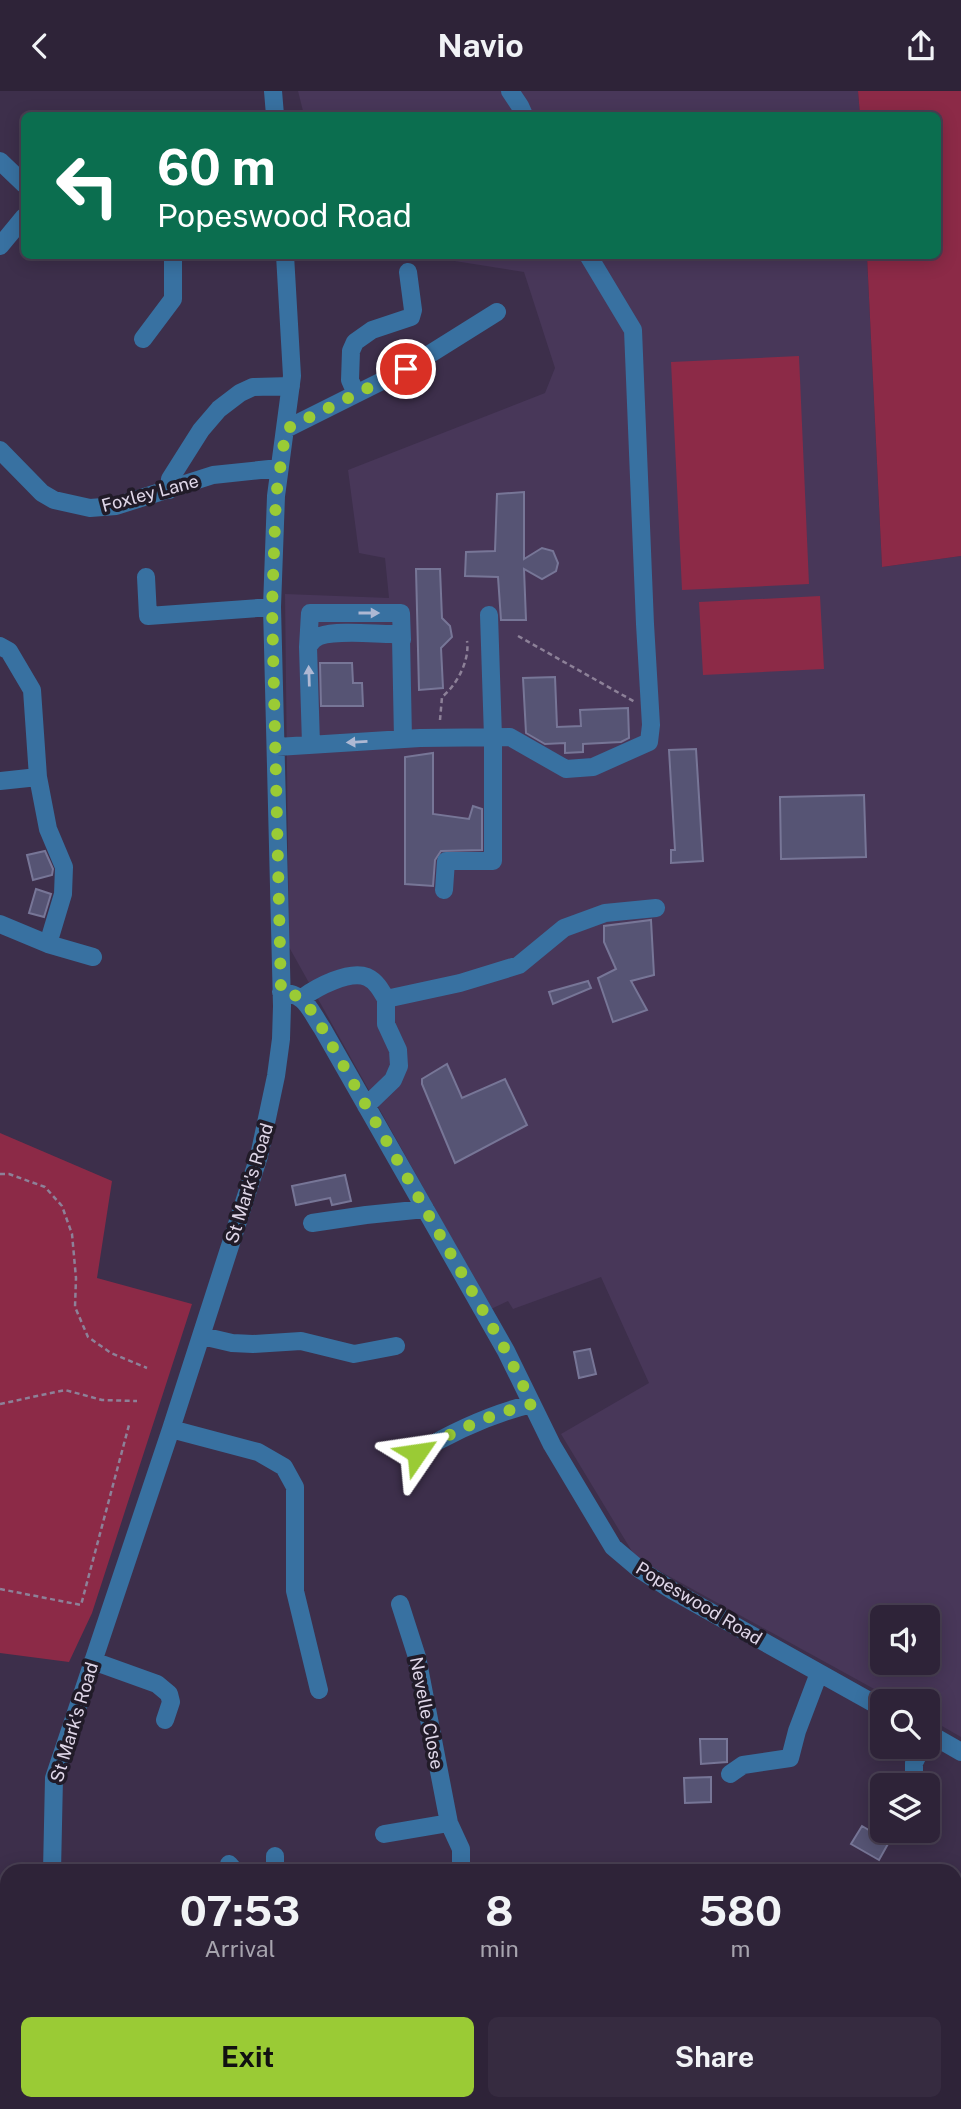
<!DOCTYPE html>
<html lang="en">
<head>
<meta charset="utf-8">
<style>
	body { margin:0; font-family:"Public Sans",sans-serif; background:#362b40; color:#f1f3f6; height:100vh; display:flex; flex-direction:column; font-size:26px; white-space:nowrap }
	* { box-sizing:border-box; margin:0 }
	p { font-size:23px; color:#a7a4ae }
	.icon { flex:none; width:38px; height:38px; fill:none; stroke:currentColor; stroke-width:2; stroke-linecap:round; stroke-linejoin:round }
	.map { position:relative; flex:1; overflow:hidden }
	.panel { position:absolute; left:0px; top:1773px; width:962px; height:247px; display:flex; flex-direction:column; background:#2e2338; border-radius:21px 21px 0 0; box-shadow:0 4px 18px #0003,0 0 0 2px #494053 }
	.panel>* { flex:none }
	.guide { position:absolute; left:21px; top:21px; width:920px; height:147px; border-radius:10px; box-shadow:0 4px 18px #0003,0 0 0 2px #494053; background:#0b6e4f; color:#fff; overflow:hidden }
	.fabs { position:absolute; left:870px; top:1514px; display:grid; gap:14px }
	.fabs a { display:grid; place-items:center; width:70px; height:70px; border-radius:10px; background:#2e2338; box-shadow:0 4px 18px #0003,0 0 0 2px #494053; font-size:35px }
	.pin { position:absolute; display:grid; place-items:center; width:60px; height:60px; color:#fff; margin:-30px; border:4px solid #fff; border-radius:50%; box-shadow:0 2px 7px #0007 }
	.me { position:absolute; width:77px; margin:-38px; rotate:58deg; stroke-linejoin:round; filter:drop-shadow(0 0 5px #0008) }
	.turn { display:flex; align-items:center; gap:24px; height:147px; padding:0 21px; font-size:32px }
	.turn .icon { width:91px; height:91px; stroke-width:2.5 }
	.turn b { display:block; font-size:49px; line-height:60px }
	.eta { display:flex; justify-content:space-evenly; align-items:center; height:119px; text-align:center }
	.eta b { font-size:42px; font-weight:700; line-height:49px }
	.primary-button { display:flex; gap:14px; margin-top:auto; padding:14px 21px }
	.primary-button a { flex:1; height:80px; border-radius:10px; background:#9acb35; color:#111; font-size:28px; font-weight:700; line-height:80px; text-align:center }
	.primary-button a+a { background:#362b40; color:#f1f3f6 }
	header { display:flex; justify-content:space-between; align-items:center; height:91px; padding:0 21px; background:#2e2338; font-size:32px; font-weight:700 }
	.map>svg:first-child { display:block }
</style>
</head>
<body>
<header><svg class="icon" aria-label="back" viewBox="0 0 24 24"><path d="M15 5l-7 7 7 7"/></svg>Navio<svg class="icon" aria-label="share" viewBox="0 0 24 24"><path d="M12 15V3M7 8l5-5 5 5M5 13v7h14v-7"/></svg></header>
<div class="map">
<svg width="961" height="2018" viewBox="0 0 961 2018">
	<rect width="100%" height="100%" fill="#3d2f4b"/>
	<path fill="#483759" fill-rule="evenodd" d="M298,0H858L860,24H304Z
		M423,165H867L882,476L961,465V1646L928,1627V1610H896L636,1467L561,1343L649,1292L601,1186L513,1218L508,1210L491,1218L289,856L285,503L389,507L385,467L359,462L348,379L545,302L555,277L524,181ZM882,1526H928V1572H882Z"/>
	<path fill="#8c2a47" d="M858,0H961V465L882,476L867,165L938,164V24H860Z
		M799,265L809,493L682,499L671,271Z
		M820,505L824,578L703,584L699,511Z
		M0,1042L112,1090L97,1187L192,1213L92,1522L69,1571L0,1562Z"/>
	<path fill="#565474" stroke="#777697" stroke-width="2" d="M524,401V468L542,457L553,460L558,472L556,480L542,488L524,478L526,529H501L498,486L465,485L466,461L495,460L497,403Z
		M416,478H440L442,527L450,535L452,546L441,557L443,597L419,599Z
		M320,572H352L353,592H362L363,615H321Z
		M555,586L557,636L581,635L580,619L628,617L629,647L621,651L583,653V661L565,662V652L545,653L526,642L523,587Z
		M696,658L703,770L671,772V759H675L669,659Z
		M433,662V723L469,728L473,715L482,718V759L441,760L435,769L433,795L405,793V666Z
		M864,704L866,766L781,768L780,706Z
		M45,760L53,778L52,784L33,789L27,764Z
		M36,798L51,803L44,826L29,822Z
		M651,829L654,884L631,890L647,919L613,931L598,887L616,878L604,851V835Z
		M588,890L591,897L553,913L549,901Z
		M447,973L462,1007L505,988L527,1034L455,1072L422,993V988Z
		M345,1084L351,1110L332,1114L330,1107L296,1114L292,1095Z
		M590,1258L596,1283L579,1287L574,1261Z
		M700,1648H727V1671L701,1673Z
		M711,1686V1711L685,1712L684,1687Z
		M862,1735L889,1751L879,1769L851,1753Z"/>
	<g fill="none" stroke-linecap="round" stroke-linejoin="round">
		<path stroke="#8d8198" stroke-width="2.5" stroke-dasharray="5 3.5" stroke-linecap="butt" d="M518,545L635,611
			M440,629L442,606C457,594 470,569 467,550
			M0,1083H9L45,1096L62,1115L72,1143L76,1187L75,1216L88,1246L111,1262L147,1277
			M0,1313L65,1299L102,1309L137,1310
			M0,1498L81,1514L129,1334"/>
		<path stroke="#3871a1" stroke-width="18" d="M273,0L275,24
			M510,0L520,15L524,24
			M0,70L24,93
			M0,155L24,126
			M143,248L173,208V164
			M356,303L350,289L351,260L355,251L372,239L411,226L413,219L408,181
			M286,338L406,278L497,221
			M0,359L42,402L54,409L90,417L116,415L213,384L279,377
			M169,399L170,388L201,339L219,318L240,302L253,296L291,295
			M146,486L148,525L272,516
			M0,555L9,560L32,599L38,686L48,738L64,776L63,803L48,853
			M308,556L310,522H401L402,549
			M311,653L308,556C311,551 314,547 320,545C337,539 374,543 393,543L401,546L403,648
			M277,656L420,647L510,646L566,678L593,676L649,651L651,634L645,533L633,239L588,164
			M0,690L38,686
			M444,799L446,770H493V646L489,524
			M0,833L48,853L93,866
			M281,901C306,903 309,918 322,937L506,1260L552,1354L613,1456L639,1478L673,1500L882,1617
			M302,907C317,896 349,879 367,886C376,890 381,899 386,908L460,892L519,874L564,837L605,822L656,817
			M366,1015L393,989L399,975L398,959L386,933V908
			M312,1132L366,1124L425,1118
			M202,1245L232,1252L253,1253L301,1250L354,1263L396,1255
			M171,1338L258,1361L284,1376L295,1396V1500L319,1599
			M417,1362C454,1340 490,1323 532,1313
			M400,1513L417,1566L449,1732L461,1758V1780
			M93,1570L157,1593L169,1603L171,1611L165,1629
			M928,1642L961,1661
			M730,1683L743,1674L790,1667L797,1640L819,1582
			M914,1686V1672L922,1656
			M384,1743L449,1732
			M275,1765V1780
			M229,1773L235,1780
			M52,1780L54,1687L171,1338L259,1065L276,985L281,948L282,915L272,516L276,405L292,285L285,164
			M59,2012L60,2018
			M370,2012L371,2018
			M432,2012V2018
			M623,2012L624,2018
			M386,2018L387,2012
			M810,2018V2012"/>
		<path stroke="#46a8f6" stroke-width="18" d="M956,1891H961
			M206,2018L234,2012"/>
	</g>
	<defs><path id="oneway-solid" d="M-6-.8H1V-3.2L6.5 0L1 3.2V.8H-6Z" transform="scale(1.75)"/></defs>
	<g fill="#aeb8d3">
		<use href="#oneway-solid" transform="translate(369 522)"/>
		<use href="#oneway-solid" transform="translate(309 585) rotate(-92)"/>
		<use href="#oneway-solid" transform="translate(357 651) rotate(177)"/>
	</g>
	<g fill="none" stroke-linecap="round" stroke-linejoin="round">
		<path stroke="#9acb35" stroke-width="12" stroke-dasharray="0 21.6" d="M406,278L286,338L276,405L272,516L281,901C306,903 309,918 322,937L506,1260L532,1313C490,1323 454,1340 417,1362"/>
	</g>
	<g text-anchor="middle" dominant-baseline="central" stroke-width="7" stroke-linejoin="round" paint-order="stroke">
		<g font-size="18" fill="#e0d7e9" stroke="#211b28">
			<text transform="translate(150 402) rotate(-15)">Foxley Lane</text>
			<text transform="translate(249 1092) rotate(-73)">St Mark's Road</text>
			<text transform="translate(699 1512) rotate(31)">Popeswood Road</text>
			<text transform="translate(427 1622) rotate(79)">Nevelle Close</text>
			<text transform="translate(74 1631) rotate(-73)">St Mark's Road</text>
		</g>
	</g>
</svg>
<div class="fabs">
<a><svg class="icon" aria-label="sound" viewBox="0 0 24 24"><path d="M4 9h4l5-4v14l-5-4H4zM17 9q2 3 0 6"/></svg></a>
<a><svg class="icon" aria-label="search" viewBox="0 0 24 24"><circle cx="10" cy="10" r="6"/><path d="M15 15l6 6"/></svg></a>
<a><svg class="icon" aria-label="layers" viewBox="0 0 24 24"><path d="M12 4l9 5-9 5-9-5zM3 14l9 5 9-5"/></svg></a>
</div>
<div class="pin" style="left:406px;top:278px;background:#d93025"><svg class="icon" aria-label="arrive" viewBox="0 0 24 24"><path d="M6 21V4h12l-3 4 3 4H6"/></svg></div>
<svg class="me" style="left:417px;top:1362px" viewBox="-20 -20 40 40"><path d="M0-17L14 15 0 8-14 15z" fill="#9acb35" stroke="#fff" stroke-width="4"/></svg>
<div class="guide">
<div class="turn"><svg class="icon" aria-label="left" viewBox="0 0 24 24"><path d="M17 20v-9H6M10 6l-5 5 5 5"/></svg><div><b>60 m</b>Popeswood Road</div></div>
</div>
<section class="panel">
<div class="eta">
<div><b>07:53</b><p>Arrival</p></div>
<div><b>8</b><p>min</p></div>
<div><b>580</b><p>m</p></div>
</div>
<div class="primary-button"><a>Exit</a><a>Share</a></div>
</section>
</div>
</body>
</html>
